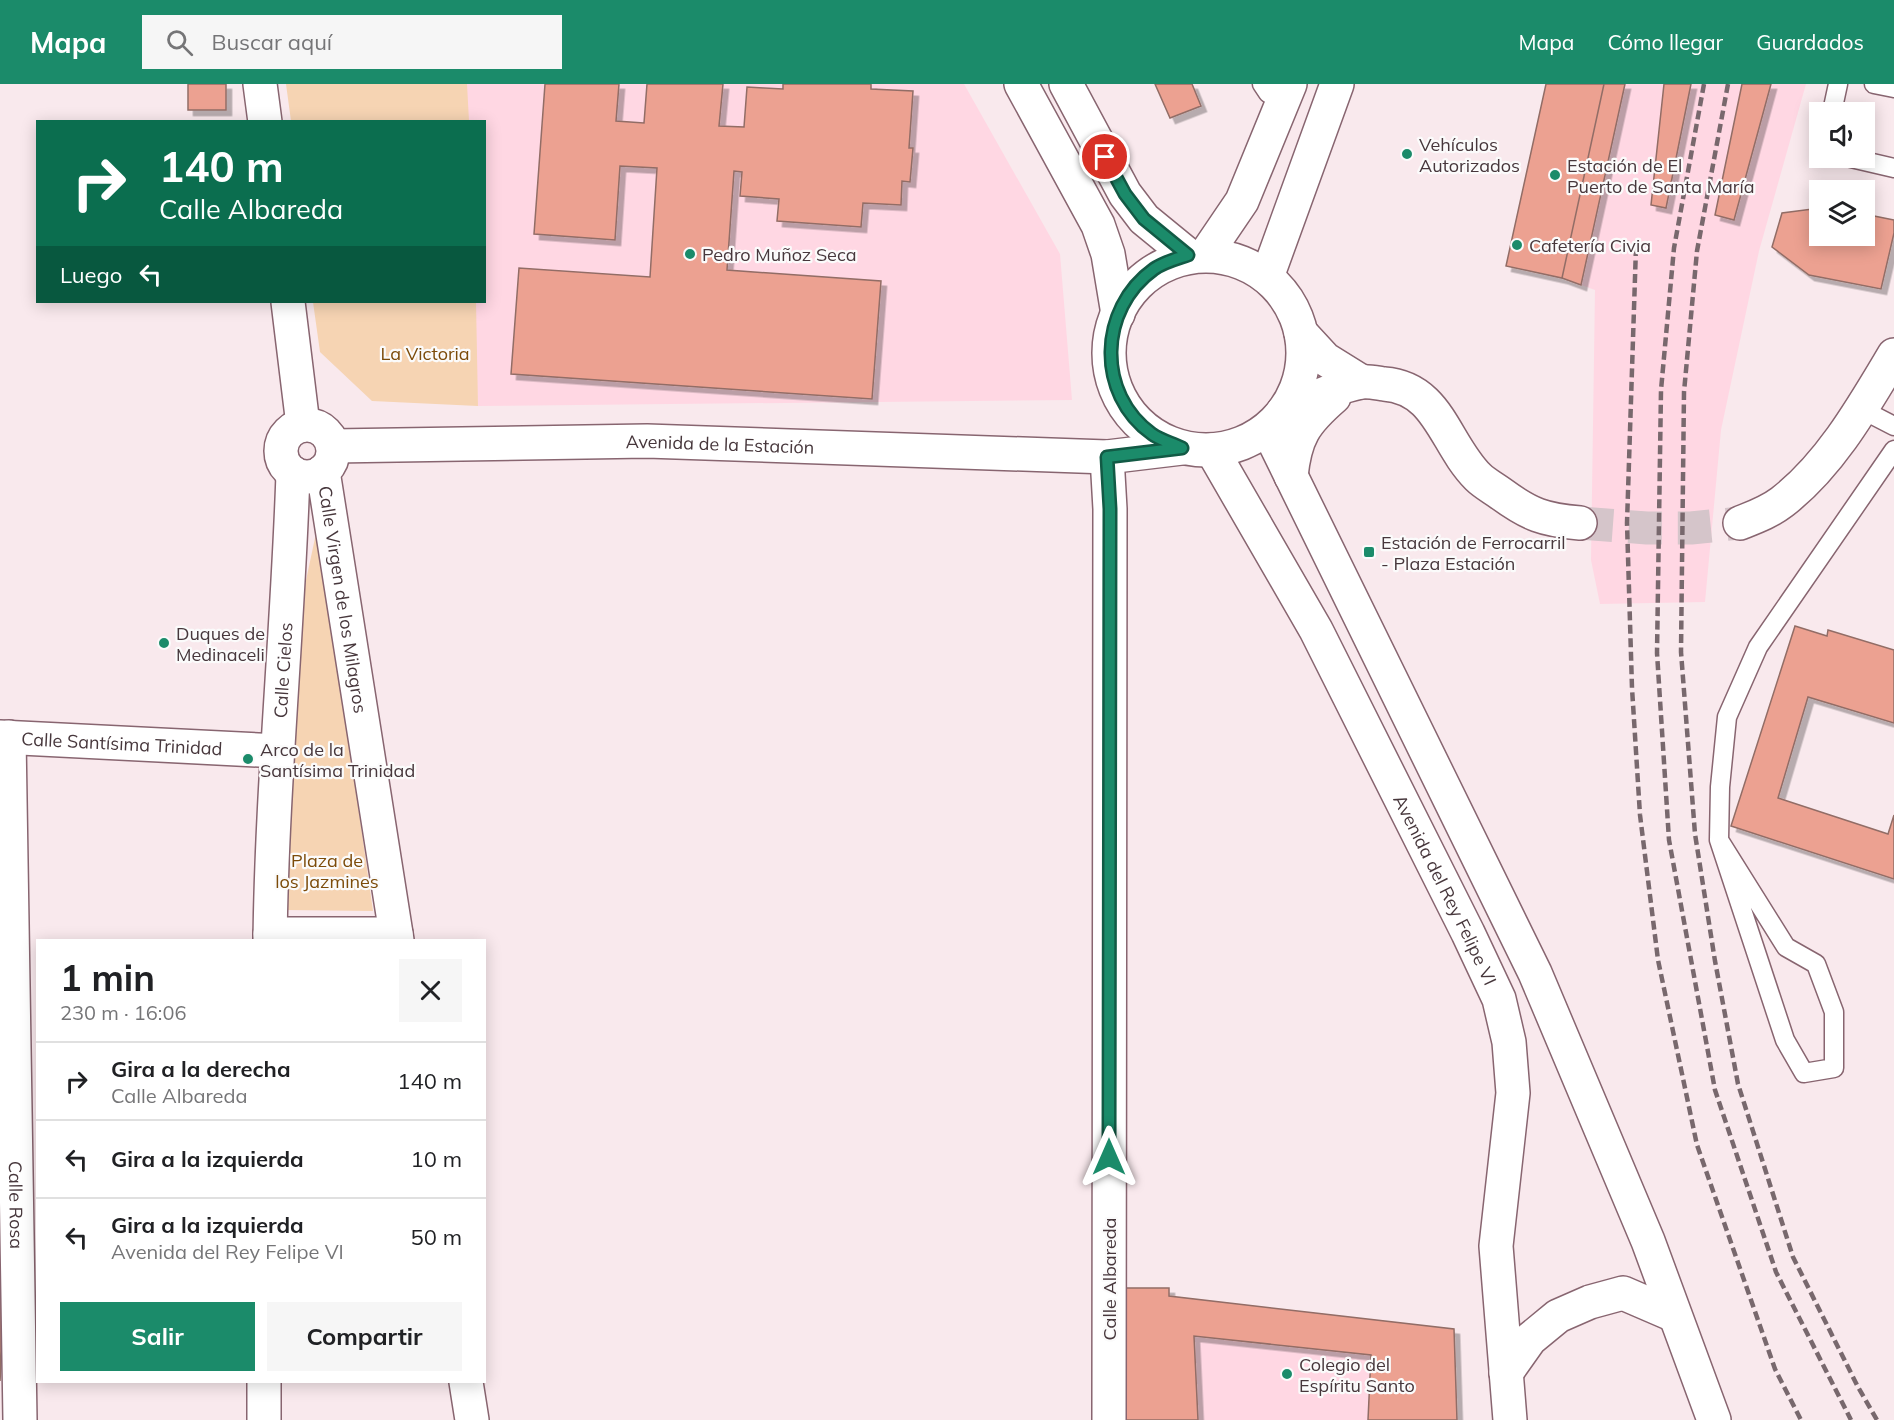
<!DOCTYPE html>
<html lang="es">
<head>
<meta charset="utf-8">
<style>
	body { margin:0; font-family:Mulish,sans-serif; background:#f6f6f6; color:#202124; height:100vh; display:flex; flex-direction:column; font-size:22px; white-space:nowrap }
	* { box-sizing:border-box; margin:0 }
	p { font-size:20px; color:#757577 }
	.icon { flex:none; width:33px; height:33px; fill:none; stroke:currentColor; stroke-width:2; stroke-linecap:round; stroke-linejoin:round }
	.map { position:relative; flex:1; overflow:hidden }
	.details { position:absolute; left:36px; top:855px; width:450px; height:444px; display:flex; flex-direction:column; background:#fff; border-radius:0px; box-shadow:0 3px 15px #0003 }
	.details>* { flex:none }
	.banner { position:absolute; left:36px; top:36px; width:450px; height:183px; border-radius:0px; box-shadow:0 3px 15px #0003; background:#0b6e4f; color:#fff; overflow:hidden }
	.tools { position:absolute; left:1809px; top:18px; display:grid; gap:12px }
	.tools a { display:grid; place-items:center; width:66px; height:66px; border-radius:0px; background:#fff; box-shadow:0 3px 15px #0003; font-size:30px }
	.pin { position:absolute; display:grid; place-items:center; width:51px; height:51px; color:#fff; margin:-26px; border:3px solid #fff; border-radius:50%; box-shadow:0 2px 6px #0007 }
	.me { position:absolute; width:66px; margin:-33px; rotate:0deg; stroke-linejoin:round; filter:drop-shadow(0 0 4px #0008) }
	.turn { display:flex; align-items:center; gap:21px; height:126px; padding:0 24px; font-size:27px }
	.turn .icon { width:78px; height:78px; stroke-width:2.5 }
	.turn b { display:block; font-size:42px; line-height:51px }
	.then { display:flex; align-items:center; height:57px; padding:0 24px; background:#0003; gap:12px; font-size:22px }
	.round { display:grid; place-items:center; flex:none; width:63px; height:63px; border-radius:0px; background:#f6f6f6 }
	.headline { display:flex; align-items:center; justify-content:space-between; height:102px; padding:0 24px }
	h1 { font-size:36px; font-weight:700; line-height:45px }
	.button { display:flex; gap:12px; margin-top:auto; padding:12px 24px }
	.button a { flex:1; height:69px; border-radius:0px; background:#1b8b6a; color:#fff; font-size:24px; font-weight:700; line-height:69px; text-align:center }
	.button a+a { background:#f6f6f6; color:#202124 }
	ul { padding:0; list-style:none }
	li { display:flex; align-items:center; gap:18px; height:78px; padding:0 24px; border-top:2px solid #e0e0e0 }
	li div { flex:1 }
	li b { display:block; font-size:22px }
	li em { font-style:normal }
	header { display:flex; align-items:center; gap:36px; box-sizing:border-box; height:84px; padding:0 30px; background:#1b8b6a; color:#fff }
	header strong { font-size:28px }
	nav { display:flex; gap:33px; margin-inline-start:auto; font-size:21px }
	.search { width:420px; height:54px; background:#f6f6f6; display:flex; align-items:center; gap:15px; box-sizing:border-box; padding:0 21px; border-radius:0px; color:#757577; font-size:22px }
	.map>svg:first-child { display:block }
</style>
</head>
<body>
<header>
<strong>Mapa</strong>
<div class="search"><svg class="icon" aria-label="search" viewBox="0 0 24 24"><circle cx="10" cy="10" r="6"/><path d="M15 15l6 6"/></svg>Buscar aquí</div>
<nav><a>Mapa</a><a>Cómo llegar</a><a>Guardados</a></nav>
</header>
<div class="map">
<svg width="1894" height="1336" viewBox="0 0 1894 1336">
	<defs>
		<filter id="shadow"><feDropShadow dx="5.5" dy="5.5" stdDeviation="0" flood-color="#0004"/></filter>
	</defs>
	<rect width="100%" height="100%" fill="#f9e9ed"/>
	<path fill="#ffd7e3" d="M461,0H964L1060,170L1072,316L478,322L472,218H484V38L463,37Z
		M1546,0H1806L1759,167L1721,346L1705,518L1600,520L1591,476L1595,206L1562,194L1506,182Z
		M1119,1204H1169L1170,1212L1454,1245L1457,1336H1119Z"/>
	<path fill="#f6d4b3" d="M286,0H467L469,37H291Z
		M313,218H476L478,322L372,317L320,268Z
		M318,440L373,827L285,826L305,501Z"/>
	<path fill="#eca191" stroke="#926d66" stroke-width="1.5" filter="url(#shadow)" d="M188,0H226V26H188Z
		M545,0H619L616,37L644,39L647,0H723L719,42L744,43L747,3L783,5V0H871V5L913,7L909,64H913L910,98L902,97L901,121L863,119L861,143L777,137L779,115L740,112L742,88L734,87L727,186L881,197L872,315L511,290L519,184L650,193L657,84L620,82L615,156L534,150Z
		M1155,0H1192L1201,22L1170,34Z
		M1546,0H1604L1562,194L1506,182Z
		M1604,0H1625L1581,201L1562,194Z
		M1664,0H1691L1666,124L1651,121Z
		M1742,0H1771L1734,136L1715,131Z
		M1820,124V152H1864V130L1894,136V149L1881,205L1809,191L1772,163L1782,129Z
		M1795,542L1827,552L1828,546L1894,566V639L1808,613L1778,714L1888,750L1894,731V795L1731,742Z
		M1119,1204H1169V1212L1454,1245L1457,1336H1368L1371,1271L1194,1252L1198,1336H1119Z
		M0,1211H5L0,1297Z"/>
	<g fill="none" stroke-linecap="round" stroke-linejoin="round">
		<path stroke="#d5c5ca" stroke-width="33" stroke-dasharray="33 16" stroke-linecap="butt" d="M1580,439L1647,444H1691L1740,439"/>
		<g stroke="#886570" stroke-width="21">
			<path id="lane" d="M1262,0L1268,9L1283,18
				M1874,0L1894,4
				M1832,28L1838,0
				M1851,74L1894,84
				M1861,325L1894,342
				M1719,756L1786,863L1816,880L1834,928V984L1804,989L1785,956L1719,756L1720,703L1727,633L1758,563L1894,366"/>
		</g>
		<g stroke="#886570" stroke-width="36">
			<g id="street">
				<path d="M1206,170L1242,117L1290,0"/>
				<path d="M1267,193L1337,0"/>
				<path d="M1301,249L1325,275L1362,298"/>
				<path d="M1283,328C1308,317 1335,303 1361,298C1368,297 1377,299 1384,300C1439,304 1444,359 1478,393C1484,399 1493,404 1500,409C1530,431 1544,436 1580,439"/>
				<path d="M1107,373L1110,425L1109,1336"/>
				<path d="M1291,392C1295,353 1304,339 1334,313"/>
				<path d="M1740,439C1755,433 1769,428 1782,418C1830,381 1863,323 1894,271"/>
				<path id="s1" d="M0,653L278,667"/>
				<path id="s2" d="M9,653L20,1336"/>
			</g>
		</g>
		<g stroke="#886570" stroke-width="36">
			<g id="secondary">
				<path d="M260,0L265,38"/>
				<path d="M1021,0L1098,141L1108,170L1118,230"/>
				<path d="M1066,0L1125,110L1144,135L1188,171"/>
				<circle cx="1206" cy="269" r="97"/>
				<path d="M288,218L303,341"/>
				<circle cx="307" cy="367" r="26"/>
				<path d="M1268,345L1535,889L1648,1157L1714,1336"/>
				<path id="s3" d="M333,362L647,357L1107,373L1182,364"/>
				<path id="s4" d="M1212,366L1316,546L1468,849L1499,915L1509,958L1513,1009L1496,1162L1510,1336"/>
				<path id="s5" d="M323,387L397,856"/>
				<path d="M270,850H396"/>
				<path id="s6" d="M270,856C272,701 288,545 293,389"/>
				<path d="M1506,1289L1530,1255L1558,1232L1590,1218L1623,1209L1674,1231"/>
				<path d="M264,1298V1336"/>
				<path d="M466,1298L472,1336"/>
			</g>
		</g>
		<use href="#lane" stroke="#fff" stroke-width="18"/>
		<use href="#street" stroke="#fff" stroke-width="33"/>
		<use href="#secondary" stroke="#fff" stroke-width="33"/>
		<path stroke="#78686d" stroke-width="4.5" stroke-dasharray="9 4.5" stroke-linecap="butt" d="M1704,0L1674,164L1661,306L1657,569L1669,756L1715,1006L1776,1188L1851,1336
			M1728,0L1697,167L1684,308L1681,568L1695,750L1715,877L1738,1000L1793,1173L1858,1303L1877,1336
			M1636,163L1627,439L1632,604L1640,731L1658,876L1697,1061L1775,1285L1801,1336"/>
	</g>
	<g fill="none" stroke-linecap="round" stroke-linejoin="round">
		<g stroke="#125a45" stroke-width="15">
			<path id="route" d="M1105,73L1125,110L1144,135L1188,171C1176,175 1164,178 1154,185C1098,225 1096,310 1152,350C1160,356 1172,359 1182,364L1107,373L1110,425L1109,1073"/>
		</g>
		<use href="#route" stroke="#1b8b6a" stroke-width="10"/>
	</g>
	<g fill="#1b8b6a" stroke="#fbfbfb" stroke-width="2">
		<circle cx="1407" cy="70" r="6"/>
		<circle cx="1555" cy="91" r="6"/>
		<circle cx="1517" cy="161" r="6"/>
		<circle cx="690" cy="170" r="6"/>
		<rect x="1363" y="462" width="12" height="12" rx="3"/>
		<circle cx="164" cy="559" r="6"/>
		<circle cx="248" cy="675" r="6"/>
		<circle cx="1287" cy="1290" r="6"/>
	</g>
	<g text-anchor="middle" dominant-baseline="central" stroke-width="4.5" stroke-linejoin="round" paint-order="stroke">
		<g font-size="18" fill="#47373c" stroke="#fbfbfb" text-anchor="start">
			<text x="1419" y="60">Vehículos<tspan x="1419" dy="21">Autorizados</tspan></text>
			<text x="1567" y="81">Estación de El<tspan x="1567" dy="21">Puerto de Santa María</tspan></text>
			<text x="1529" y="161">Cafetería Civia</text>
			<text x="702" y="170">Pedro Muñoz Seca</text>
			<text x="1381" y="458">Estación de Ferrocarril<tspan x="1381" dy="21">- Plaza Estación</tspan></text>
			<text x="176" y="549">Duques de<tspan x="176" dy="21">Medinaceli</tspan></text>
			<text x="260" y="665">Arco de la<tspan x="260" dy="21">Santísima Trinidad</tspan></text>
			<text x="1299" y="1280">Colegio del<tspan x="1299" dy="21">Espíritu Santo</tspan></text>
		</g>
		<g font-size="18" fill="#7c4b09" stroke="#fbfbfb">
			<text x="425" y="269">La Victoria</text>
			<text x="327" y="776">Plaza de<tspan x="327" dy="21">los Jazmines</tspan></text>
		</g>
		<g font-size="18" fill="#47373c" stroke="#fbfbfb">
			<text stroke="none"><textPath href="#s3" startOffset="387">Avenida de la Estación</textPath></text>
			<text stroke="none"><textPath href="#s5" startOffset="130">Calle Virgen de los Milagros</textPath></text>
			<text stroke="none"><textPath href="#s6" startOffset="270">Calle Cielos</textPath></text>
			<text stroke="none"><textPath href="#s1" startOffset="122">Calle Santísima Trinidad</textPath></text>
			<text stroke="none"><textPath href="#s4" startOffset="498">Avenida del Rey Felipe VI</textPath></text>
			<text stroke="none"><textPath href="#s2" startOffset="468">Calle Rosa</textPath></text>
			<text transform="translate(1109 1195) rotate(-90)">Calle Albareda</text>
		</g>
	</g>
</svg>
<div class="tools">
<a><svg class="icon" aria-label="sound" viewBox="0 0 24 24"><path d="M4 9h4l5-4v14l-5-4H4zM17 9q2 3 0 6"/></svg></a>
<a><svg class="icon" aria-label="layers" viewBox="0 0 24 24"><path d="M12 4l9 5-9 5-9-5zM3 14l9 5 9-5"/></svg></a>
</div>
<div class="pin" style="left:1105px;top:73px;background:#d93025"><svg class="icon" aria-label="arrive" viewBox="0 0 24 24"><path d="M6 21V4h12l-3 4 3 4H6"/></svg></div>
<svg class="me" style="left:1109px;top:1073px" viewBox="-20 -20 40 40"><path d="M0-17L14 15 0 8-14 15z" fill="#1b8b6a" stroke="#fff" stroke-width="4"/></svg>
<div class="banner">
<div class="turn"><svg class="icon" aria-label="right" viewBox="0 0 24 24"><path d="M7 20v-9h11M14 6l5 5-5 5"/></svg><div><b>140 m</b>Calle Albareda</div></div>
<div class="then">Luego<svg class="icon" aria-label="left" viewBox="0 0 24 24"><path d="M17 20v-9H6M10 6l-5 5 5 5"/></svg></div>
</div>
<section class="details">
<div class="headline"><div><h1>1 min</h1><p>230 m · 16:06</p></div><a class="round"><svg class="icon" aria-label="close" viewBox="0 0 24 24"><path d="M6 6l12 12M18 6L6 18"/></svg></a></div>
<ul>
<li><svg class="icon" aria-label="right" viewBox="0 0 24 24"><path d="M7 20v-9h11M14 6l5 5-5 5"/></svg><div><b>Gira a la derecha</b><p>Calle Albareda</p></div><em>140 m</em></li>
<li><svg class="icon" aria-label="left" viewBox="0 0 24 24"><path d="M17 20v-9H6M10 6l-5 5 5 5"/></svg><div><b>Gira a la izquierda</b></div><em>10 m</em></li>
<li><svg class="icon" aria-label="left" viewBox="0 0 24 24"><path d="M17 20v-9H6M10 6l-5 5 5 5"/></svg><div><b>Gira a la izquierda</b><p>Avenida del Rey Felipe VI</p></div><em>50 m</em></li>
</ul>
<div class="button"><a>Salir</a><a>Compartir</a></div>
</section>
</div>
</body>
</html>
